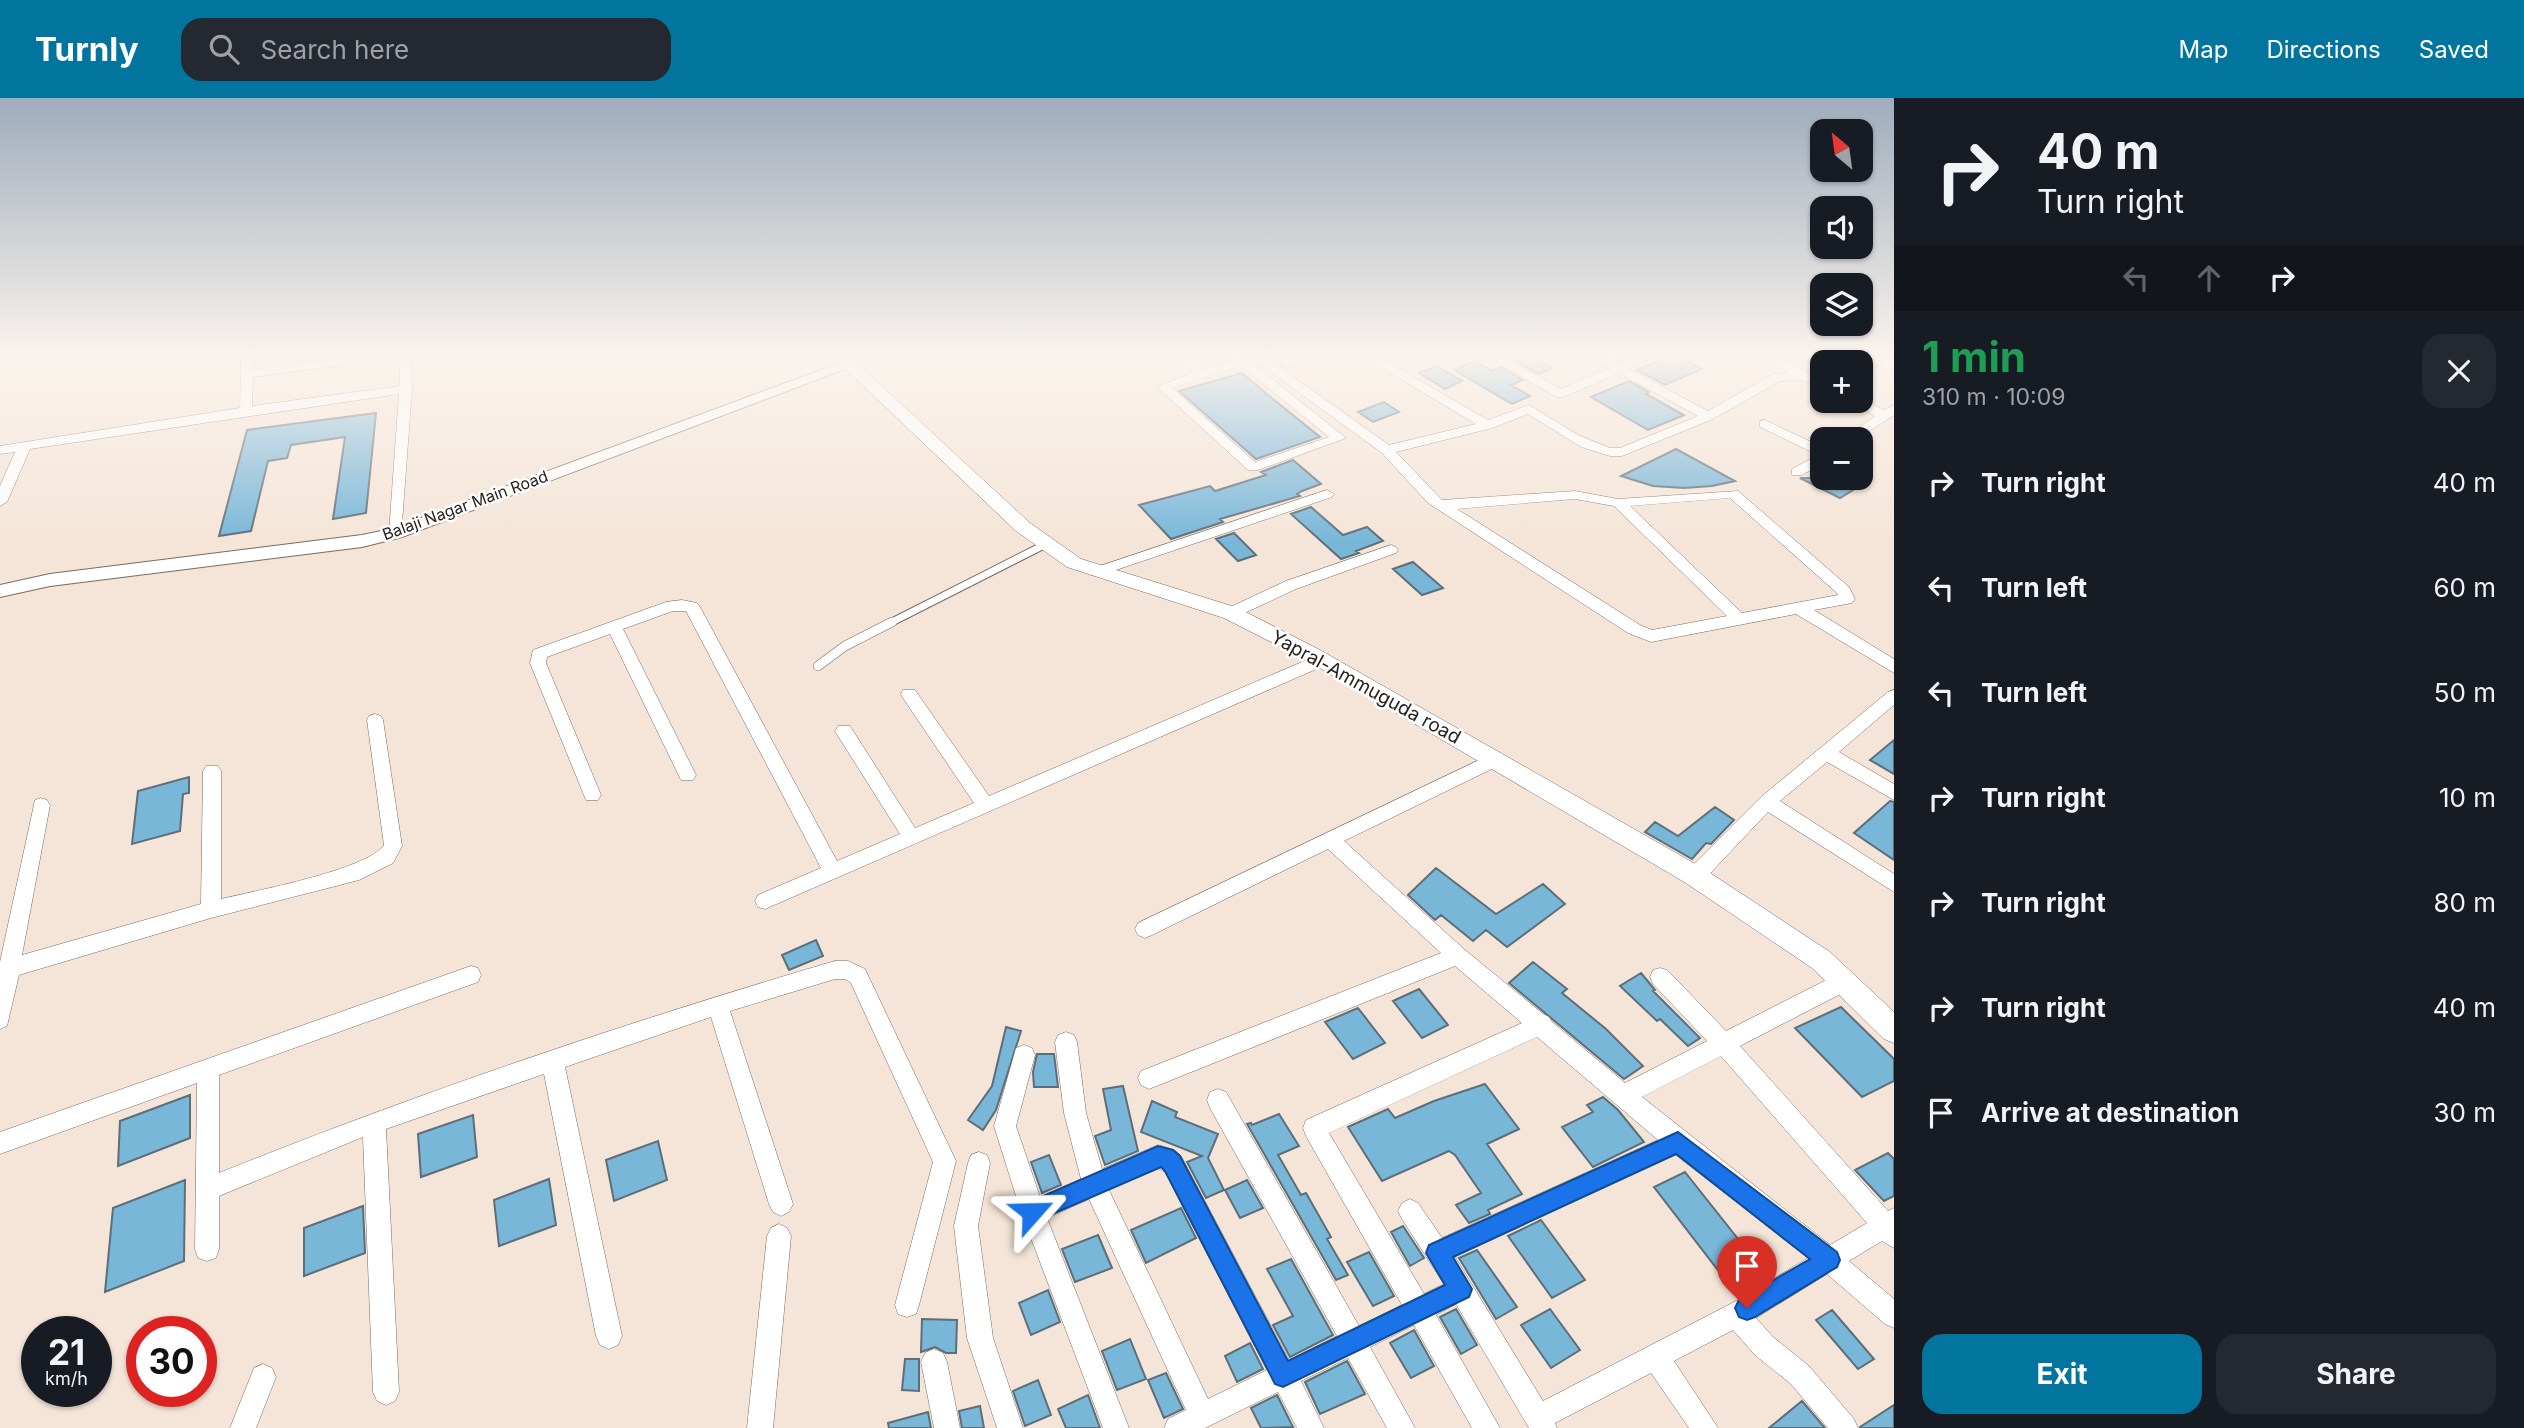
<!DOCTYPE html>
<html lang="en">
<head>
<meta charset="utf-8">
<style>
	body { margin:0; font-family:Inter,sans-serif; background:#242831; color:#f1f3f6; height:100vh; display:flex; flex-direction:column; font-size:26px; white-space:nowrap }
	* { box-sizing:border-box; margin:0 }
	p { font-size:23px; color:#9ea1a6 }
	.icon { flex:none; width:38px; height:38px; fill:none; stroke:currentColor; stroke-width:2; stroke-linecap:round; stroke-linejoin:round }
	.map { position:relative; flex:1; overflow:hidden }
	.details { display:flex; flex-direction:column; background:#171b24; width:630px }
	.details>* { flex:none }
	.top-card { background:#171b24; color:#f1f3f6; overflow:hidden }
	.needle { width:46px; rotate:331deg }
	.fabs { position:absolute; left:1810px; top:21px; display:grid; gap:14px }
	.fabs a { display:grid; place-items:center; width:63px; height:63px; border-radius:14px; background:#171b24; box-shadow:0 2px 5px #0004; font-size:35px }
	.speed { position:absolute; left:21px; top:1218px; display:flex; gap:14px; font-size:35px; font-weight:700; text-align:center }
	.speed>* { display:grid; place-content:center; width:91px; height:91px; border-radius:50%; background:#171b24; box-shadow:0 2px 5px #0004; line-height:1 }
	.speed small { font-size:18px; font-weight:400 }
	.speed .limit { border:10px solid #d22; background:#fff; color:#111 }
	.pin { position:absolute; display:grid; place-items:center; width:60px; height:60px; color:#fff; margin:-72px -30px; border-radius:50% 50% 50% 0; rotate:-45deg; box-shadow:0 0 7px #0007 }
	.pin .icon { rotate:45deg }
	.me { position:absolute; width:77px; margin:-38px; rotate:65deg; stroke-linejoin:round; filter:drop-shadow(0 0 5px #0008) }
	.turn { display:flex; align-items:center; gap:24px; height:147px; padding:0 28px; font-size:32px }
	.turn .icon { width:91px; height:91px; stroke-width:2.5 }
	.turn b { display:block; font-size:49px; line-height:60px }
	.lanes { display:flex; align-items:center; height:66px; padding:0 28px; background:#0003; justify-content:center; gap:35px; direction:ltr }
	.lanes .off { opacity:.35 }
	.round { display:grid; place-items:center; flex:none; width:74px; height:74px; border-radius:21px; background:#242831 }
	.overview { display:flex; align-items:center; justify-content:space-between; height:119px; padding:0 28px }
	h1 { font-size:42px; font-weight:700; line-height:52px; color:#1e9e55 }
	.action { display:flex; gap:14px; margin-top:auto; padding:14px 28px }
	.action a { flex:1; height:80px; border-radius:21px; background:#02759f; color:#fff; font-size:28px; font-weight:700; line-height:80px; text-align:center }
	.action a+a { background:#242831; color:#f1f3f6 }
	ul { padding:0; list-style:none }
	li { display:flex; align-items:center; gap:21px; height:105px; padding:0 28px }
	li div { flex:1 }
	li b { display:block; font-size:26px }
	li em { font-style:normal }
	header { display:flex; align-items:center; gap:42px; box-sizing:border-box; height:98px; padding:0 35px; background:#02759f; color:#fff }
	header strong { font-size:33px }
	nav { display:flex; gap:38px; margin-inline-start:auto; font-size:24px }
	.search { width:490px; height:63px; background:#242831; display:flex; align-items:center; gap:18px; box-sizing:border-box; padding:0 24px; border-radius:21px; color:#9ea1a6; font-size:26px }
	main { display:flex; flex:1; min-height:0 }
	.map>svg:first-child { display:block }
</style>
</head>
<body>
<header>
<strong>Turnly</strong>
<div class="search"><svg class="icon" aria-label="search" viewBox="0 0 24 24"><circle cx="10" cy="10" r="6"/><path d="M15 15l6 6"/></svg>Search here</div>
<nav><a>Map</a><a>Directions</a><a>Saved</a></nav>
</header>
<main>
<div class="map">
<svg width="1894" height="1330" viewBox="0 0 1894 1330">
	<rect width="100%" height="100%" fill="#f5e5d8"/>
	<path fill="#79b7d9" stroke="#5e6e78" stroke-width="2" d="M1530,258L1552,270L1539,276L1516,263Z
		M1670,258H1676L1702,271L1665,287L1637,272Z
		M1475,263L1492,273L1501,269L1523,282L1511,287L1530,298L1512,306L1454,272Z
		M1437,268L1462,283L1445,291L1419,275Z
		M1242,275L1268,297L1320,339L1256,361L1179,293Z
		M1629,283L1649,294L1646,296L1684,317L1648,332L1591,299Z
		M1384,304L1399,314L1373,324L1358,314Z
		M376,315L366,415L333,421L345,339L291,347L287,360L268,363L251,433L219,438L247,332Z
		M1676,351L1735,383L1712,388L1684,390L1653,388L1621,378Z
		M1293,362L1321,386L1302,393L1297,396L1300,398L1220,421L1223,424L1171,441L1139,407L1210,388L1215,393L1266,377L1261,374Z
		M1800,380H1846L1861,387L1840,400Z
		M1311,409L1343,437L1367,429L1383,443L1356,453L1359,455L1341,461L1291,416Z
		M1234,435L1256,457L1238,463L1216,441Z
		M1413,464L1443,490L1422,497L1393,471Z
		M1894,642V676L1870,662Z
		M189,679V695L183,696L180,733L132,746L138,693Z
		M1890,703L1894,704V762L1854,735Z
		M1715,709L1734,722L1711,746L1706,745L1692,761L1645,734L1655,724L1678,738Z
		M1436,770L1496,816L1543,786L1565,806L1507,849L1486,832L1473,843L1441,817L1435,822L1408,797Z
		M816,842L823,858L789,872L782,857Z
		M1533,864L1567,891L1562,895L1606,931L1643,968L1624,981L1509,885Z
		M1641,875L1655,892L1653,893L1700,940L1688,948L1660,921L1657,923L1620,888Z
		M1419,891L1448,927L1422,940L1393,903Z
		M1841,909L1894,961V983L1862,999L1795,930Z
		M1358,910L1385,945L1353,961L1325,924Z
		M1006,929L1021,933L996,1012L983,1032L968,1022L992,988Z
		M1037,956H1054L1058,989H1034L1033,974Z
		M1485,986L1519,1031L1487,1046L1522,1096L1488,1112L1490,1116L1469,1125L1456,1107L1481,1095L1455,1057L1449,1053L1382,1083L1348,1029L1388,1011L1395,1020L1434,1003Z
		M1123,988L1138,1053L1105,1067L1095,1038L1111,1032L1103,991Z
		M190,997V1040L118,1068L120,1023Z
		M1603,999L1618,1012L1644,1044L1593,1069L1562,1029L1593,1014L1587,1007Z
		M1152,1003L1177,1014L1175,1019L1218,1036L1208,1060L1224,1092L1206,1100L1187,1064L1202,1058L1141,1034Z
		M1279,1016L1299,1048L1278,1057L1301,1097L1306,1095L1331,1139L1327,1141L1348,1177L1336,1182L1247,1026L1251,1025L1252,1027Z
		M473,1017L477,1059L421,1079L418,1036Z
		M658,1043L667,1082L614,1103L606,1062Z
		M1888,1055L1894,1061V1098L1884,1103L1855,1072Z
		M1049,1057L1061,1087L1042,1095L1031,1064Z
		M1685,1074L1769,1180L1737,1197L1654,1089Z
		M549,1081L556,1127L499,1148L494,1102Z
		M185,1082L184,1163L105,1194L113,1110Z
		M1247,1082L1263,1110L1240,1120L1225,1092Z
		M363,1108L365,1155L304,1178V1130Z
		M1181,1110L1196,1140L1146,1165L1131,1132Z
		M1541,1122L1585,1182L1552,1200L1508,1138Z
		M1403,1128L1424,1160L1410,1168L1391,1134Z
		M1098,1137L1112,1170L1075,1184L1062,1151Z
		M1477,1152L1517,1209L1496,1221L1459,1160Z
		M1369,1154L1394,1198L1373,1208L1347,1164Z
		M1291,1161L1333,1237L1290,1259L1273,1227L1293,1218L1267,1171Z
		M1048,1192L1060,1224L1031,1237L1019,1205Z
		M1456,1211L1477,1247L1461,1256L1440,1219Z
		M1550,1211L1580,1252L1551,1270L1521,1227Z
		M1832,1212L1874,1261L1858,1271L1816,1222Z
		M922,1221L957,1222L956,1255H946L935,1249L921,1254Z
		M1414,1232L1434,1268L1411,1280L1390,1245Z
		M1130,1241L1146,1281L1117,1292L1102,1253Z
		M1250,1245L1263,1271L1237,1284L1225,1258Z
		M905,1261H919V1293L902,1292Z
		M1347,1263L1365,1296L1320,1316L1305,1284Z
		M1166,1275L1183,1311L1164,1320L1148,1282Z
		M1038,1282L1051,1317L1025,1328L1013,1293Z
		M1088,1297L1100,1330H1066L1058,1311Z
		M1277,1297L1293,1329L1261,1330L1251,1310Z
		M1802,1303L1825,1330H1769Z
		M1894,1307V1330H1860V1329Z
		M980,1308L984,1330H962L959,1313Z
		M928,1314L931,1330H889L888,1325Z"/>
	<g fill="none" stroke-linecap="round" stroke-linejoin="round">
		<g stroke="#796b60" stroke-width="9">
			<path id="service-far1" d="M888,526L1046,446"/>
		</g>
		<g stroke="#796b60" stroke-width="10">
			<path id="service" d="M818,568L845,548L892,524"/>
		</g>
		<g stroke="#796b60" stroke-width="1">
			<path id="minor" d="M241,258H253V272L353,258H385L379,262L253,279L252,308L400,288L399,258H411L412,291L401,438H391L389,435L399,296L30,351L7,404L0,408V388L15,354L0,356V348L240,310Z
				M1177,258H1190L1205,271L1250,258H1264L1389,347L1476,326L1362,258H1377L1488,322L1529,307L1578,337L1610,350H1620L1698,318L1619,275L1564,299H1556L1487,258H1502L1561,291L1609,270L1589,258H1604L1620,266L1639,258H1655L1629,271L1708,313L1773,276L1788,275L1764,258C1786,258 1801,274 1822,280V288L1800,282L1780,283L1713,321L1622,358H1610L1581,349L1528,316L1492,330L1396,354L1442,402L1575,393L1618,401L1738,393L1849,489L1855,501L1852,505L1814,512L1894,561V575L1796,516L1651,544L1628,535L1428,405L1382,355L1257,264L1252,265L1346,340L1258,372H1248L1157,289L1194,274ZM1241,268L1329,339L1255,364L1172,290ZM1730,400L1837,495L1838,497L1742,515L1630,408ZM1575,401L1614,408L1727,518L1652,532L1640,527L1457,411Z
				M1271,258H1284L1289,261L1298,258H1316L1287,270Z
				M1878,258L1894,265V274L1874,265V259Z
				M1860,300L1884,312L1894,307V317L1857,341H1843L1875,318L1851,303H1860Z
				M1765,322L1822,349V366L1802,377H1792V371L1818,357L1760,329V323Z
				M1327,392L1334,396L1332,399L1101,477H1091L1089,474L1091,471Z
				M1391,447L1396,449L1398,452L1396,455L1296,491L1236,519L1231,520L1223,515L1226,511L1286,483Z
				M682,502L697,505L700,509L837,763L900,736L838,638L835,633L838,628H850L915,730L974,705L903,600L901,596L903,592H915L989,698L1316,558H1328L1330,562L1328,566L765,811L758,809L755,803L758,797L821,770L686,513H673L623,531L696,677L693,682H681L610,536L547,559L546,565L601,697L598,702H586L530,565L533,552L666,504Z
				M1894,592V607L1839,654L1894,686V702L1827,664L1780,703L1894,776V794L1768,714L1702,784L1695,786L1688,784L1685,778L1688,772L1761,699L1888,594Z
				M375,616L381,618L383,622L402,748L393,765L359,782L211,820L19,877L7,928L0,931V864L35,702L41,700L47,702L50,707L22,857L201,806L203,673L206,668H218L221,673V801C254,793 367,772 384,747L367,622L369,618Z
				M1496,654L1502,656L1505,661L1502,666L1344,743L1465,852L1543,916L1549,919L1552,924L1625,985L1707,943L1653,886L1650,879L1653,872L1660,870L1667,872L1726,933L1838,876L1845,874L1852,876L1855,883L1852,890L1740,948L1888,1113L1894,1110V1150L1882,1143L1849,1163L1894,1201V1230L1885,1226L1827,1176L1756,1220L1773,1239L1809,1268L1854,1321L1858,1330H1828L1791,1286L1755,1257L1733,1232L1674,1263L1718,1330H1689L1651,1275L1555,1325L1557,1330H1529L1456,1206L1436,1217L1500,1330H1472L1414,1227L1370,1249L1415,1330H1387L1348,1260L1301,1283L1324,1330H1297L1278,1294L1205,1330H1164L1168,1321L1186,1312L1089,1101L1047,1120L1129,1330H1103L1021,1114L994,1028L1016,950L1024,947L1032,950L1035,957L1016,1028L1040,1099L1081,1081L1064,1015L1055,944L1058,937L1066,934L1074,937L1077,944L1086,1015L1102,1071L1158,1047L1174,1052L1181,1058L1289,1262L1337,1238L1210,1010L1207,1002L1210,994L1218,991L1226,994L1359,1228L1402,1207L1306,1038L1303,1030L1306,1022L1522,925L1455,868L1149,991L1141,987L1138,980L1141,973L1441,855L1328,751L1152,837L1145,840L1138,837L1135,831L1138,825ZM1537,939L1658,1042L1442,1140L1418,1105L1410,1101L1402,1105L1398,1113L1402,1121L1444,1186L1424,1196L1329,1035ZM1721,958L1867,1125L1830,1147L1642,999ZM1676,1057L1808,1160L1738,1202L1543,1303L1455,1159ZM1158,1070L1165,1074L1267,1272L1208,1301L1109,1092Z
				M835,863H848L865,871L956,1063L919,1207L916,1216L907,1219L898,1216L895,1207L933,1064L851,885L845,881H835L730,913L793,1106L789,1114L781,1118L773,1114L769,1106L711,919L565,969L622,1238L618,1247L609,1251L600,1247L596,1238L544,976L386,1031L399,1294L395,1303L386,1307L377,1303L373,1294L363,1039L219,1098V1151L216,1160L207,1163L198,1160L195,1151L197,985L0,1056V1034L471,868L478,870L481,877L478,884L219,977V1075C421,994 627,924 835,863Z
				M979,1054L987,1057L990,1065L978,1128L993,1240L1023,1330H997L967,1240L954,1128L968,1065L971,1057Z
				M779,1126L787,1130L791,1138L773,1330H747L767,1138L771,1130Z
				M934,1251L943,1255L947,1264L960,1330H934L921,1264L925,1255Z
				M263,1266L272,1270L276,1279L256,1330H230L254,1270Z"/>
		</g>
		<g stroke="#796b60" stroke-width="2">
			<path id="tertiary" d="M859,258H879L402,439L362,449L50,488L0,499V487L50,476L362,437L391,431Z"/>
		</g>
		<g stroke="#796b60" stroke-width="1">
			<path id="secondary" d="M832,258H849L1030,425L1081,461L1238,510L1320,552L1704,771L1830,854L1894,914V945L1884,941L1812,870L1686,785L1306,562L1224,520L1067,469L1016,433Z"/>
		</g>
		<use href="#service-far1" stroke="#fff" stroke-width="7"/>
		<use href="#service" stroke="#fff" stroke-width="9"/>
		<use href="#minor" fill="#fff" fill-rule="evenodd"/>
		<use href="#tertiary" fill="#fff" fill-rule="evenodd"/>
		<use href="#secondary" fill="#fff" fill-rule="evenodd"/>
	</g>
	<linearGradient id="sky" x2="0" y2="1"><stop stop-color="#9facbb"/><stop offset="0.58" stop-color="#faf3ed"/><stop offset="1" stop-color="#faf3ed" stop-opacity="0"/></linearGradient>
	<rect width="1894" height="444" fill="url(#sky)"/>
	<path fill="#1a73e8" stroke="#114b97" stroke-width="2" d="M1678,1034L1837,1154L1840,1162L1837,1169L1755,1219L1747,1222L1739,1219L1735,1210L1739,1202L1810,1161L1676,1056L1453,1159L1472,1191L1469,1199L1283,1289L1275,1286L1165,1073L1161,1069L1032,1125L1025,1122L1022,1114L1025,1106L1158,1048L1173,1052L1180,1058L1288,1263L1445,1187L1426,1155L1429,1147Z"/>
	<g text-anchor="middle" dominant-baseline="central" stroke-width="5" stroke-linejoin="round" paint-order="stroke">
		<g font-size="16" fill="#28221e" stroke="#fff">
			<text transform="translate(465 407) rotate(-20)">Balaji Nagar Main Road</text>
		</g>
		<g font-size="19" fill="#28221e" stroke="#fff">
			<text transform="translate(1366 589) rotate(29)">Yapral-Ammuguda road</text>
		</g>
	</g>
</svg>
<div class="fabs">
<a><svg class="needle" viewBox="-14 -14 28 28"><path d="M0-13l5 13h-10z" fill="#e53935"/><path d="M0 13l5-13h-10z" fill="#9ea1a6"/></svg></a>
<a><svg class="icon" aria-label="sound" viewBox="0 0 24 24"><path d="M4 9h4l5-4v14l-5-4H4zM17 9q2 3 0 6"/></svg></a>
<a><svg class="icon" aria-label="layers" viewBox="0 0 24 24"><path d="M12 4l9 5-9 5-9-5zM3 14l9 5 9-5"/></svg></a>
<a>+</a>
<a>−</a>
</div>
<div class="speed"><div>21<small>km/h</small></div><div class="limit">30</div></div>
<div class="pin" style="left:1747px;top:1210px;background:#d93025"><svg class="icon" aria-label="arrive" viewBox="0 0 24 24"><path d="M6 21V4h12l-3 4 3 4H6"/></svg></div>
<svg class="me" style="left:1032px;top:1114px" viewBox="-20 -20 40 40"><path d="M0-17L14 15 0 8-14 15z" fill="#1a73e8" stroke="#fff" stroke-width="4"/></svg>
</div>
<section class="details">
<div class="top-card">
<div class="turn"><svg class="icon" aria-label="right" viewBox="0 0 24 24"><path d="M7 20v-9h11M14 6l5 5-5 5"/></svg><div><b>40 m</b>Turn right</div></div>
<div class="lanes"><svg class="icon off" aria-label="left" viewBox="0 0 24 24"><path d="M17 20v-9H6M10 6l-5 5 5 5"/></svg><svg class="icon off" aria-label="ahead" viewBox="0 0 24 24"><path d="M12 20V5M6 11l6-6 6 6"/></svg><svg class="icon" aria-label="right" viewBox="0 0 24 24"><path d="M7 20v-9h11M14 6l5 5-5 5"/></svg></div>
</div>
<div class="overview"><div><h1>1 min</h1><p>310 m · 10:09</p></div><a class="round"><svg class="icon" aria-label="close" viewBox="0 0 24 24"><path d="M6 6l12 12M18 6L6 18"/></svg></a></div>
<ul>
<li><svg class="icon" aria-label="right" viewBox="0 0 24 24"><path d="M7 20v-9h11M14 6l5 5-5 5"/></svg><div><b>Turn right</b></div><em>40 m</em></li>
<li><svg class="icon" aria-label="left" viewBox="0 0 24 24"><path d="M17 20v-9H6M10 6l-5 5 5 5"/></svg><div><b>Turn left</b></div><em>60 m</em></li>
<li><svg class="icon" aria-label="left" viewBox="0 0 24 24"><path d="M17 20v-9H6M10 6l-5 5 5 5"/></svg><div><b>Turn left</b></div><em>50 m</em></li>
<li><svg class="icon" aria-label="right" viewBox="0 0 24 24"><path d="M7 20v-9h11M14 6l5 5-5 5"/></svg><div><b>Turn right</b></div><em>10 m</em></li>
<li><svg class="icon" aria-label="right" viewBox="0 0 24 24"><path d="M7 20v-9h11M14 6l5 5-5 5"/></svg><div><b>Turn right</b></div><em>80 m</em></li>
<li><svg class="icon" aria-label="right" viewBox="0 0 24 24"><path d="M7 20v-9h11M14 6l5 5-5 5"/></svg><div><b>Turn right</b></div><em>40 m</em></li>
<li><svg class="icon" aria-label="arrive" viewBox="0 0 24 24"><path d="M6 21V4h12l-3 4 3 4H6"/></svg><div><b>Arrive at destination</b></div><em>30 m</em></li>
</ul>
<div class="action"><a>Exit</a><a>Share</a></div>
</section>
</main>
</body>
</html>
